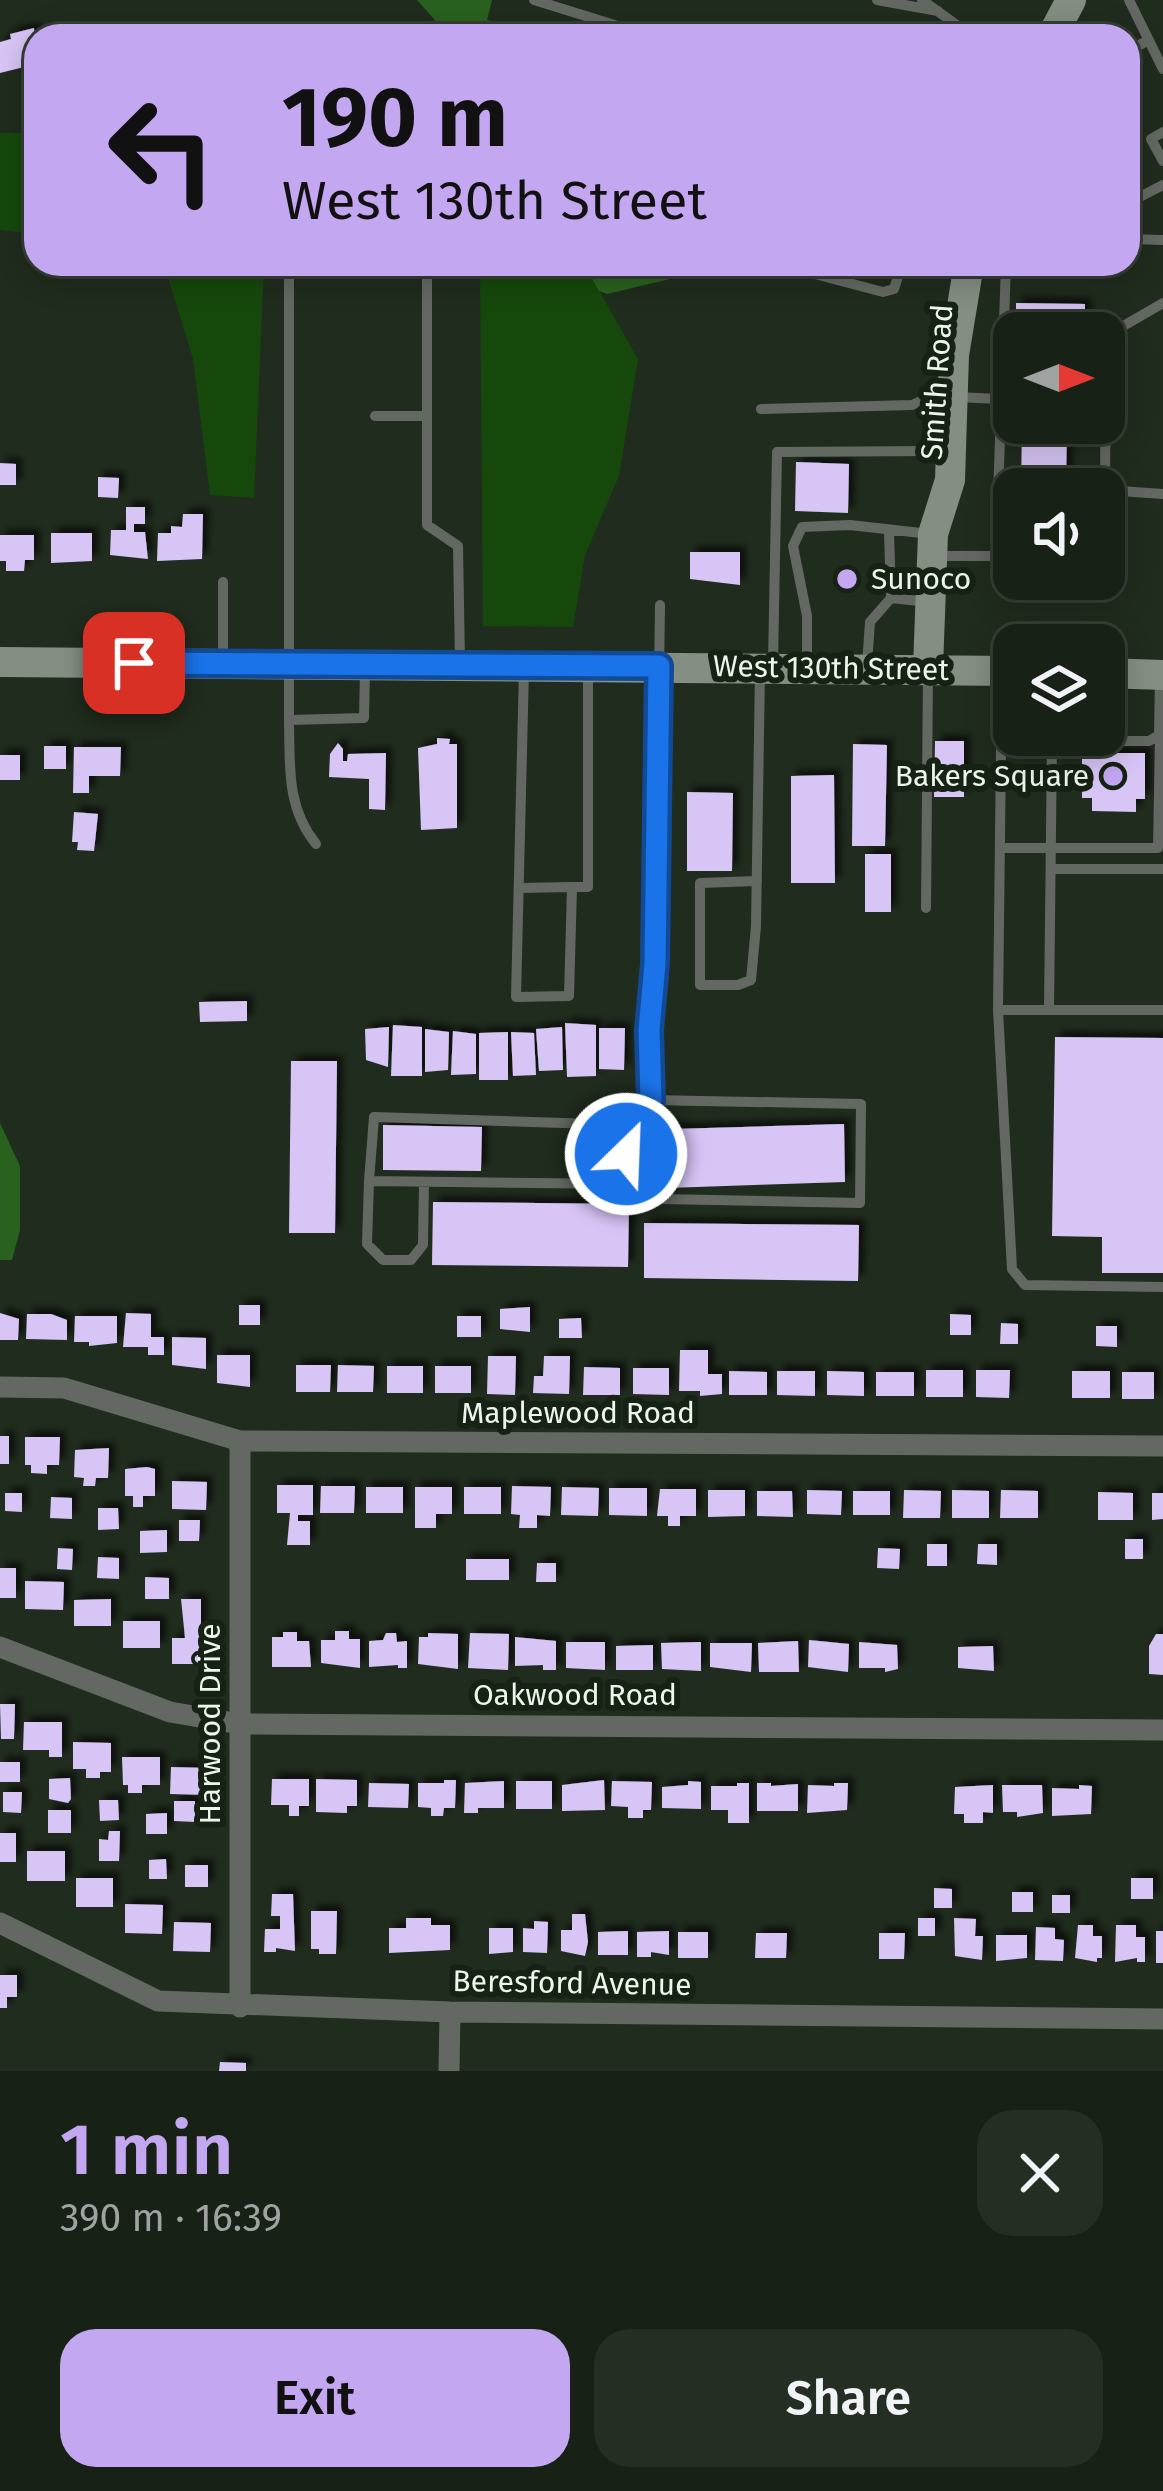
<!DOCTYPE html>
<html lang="en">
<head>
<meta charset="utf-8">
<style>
	body { margin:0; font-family:"Fira Sans",sans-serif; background:#252e23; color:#f1f3f6; height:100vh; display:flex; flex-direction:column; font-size:45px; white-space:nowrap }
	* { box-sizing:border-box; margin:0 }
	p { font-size:39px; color:#9fa3a1 }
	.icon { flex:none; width:66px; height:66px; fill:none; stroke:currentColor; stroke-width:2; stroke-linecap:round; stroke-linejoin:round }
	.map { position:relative; height:2071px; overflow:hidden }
	.panel { display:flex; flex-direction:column; background:#182116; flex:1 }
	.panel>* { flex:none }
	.banner { position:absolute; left:24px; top:24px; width:1116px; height:252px; border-radius:36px; box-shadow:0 6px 30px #0003,0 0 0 3px #363e35; background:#c4a7f1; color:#111; overflow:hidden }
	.needle { width:78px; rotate:90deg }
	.fabs { position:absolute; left:993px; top:312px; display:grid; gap:24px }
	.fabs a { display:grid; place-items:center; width:132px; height:132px; border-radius:24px; background:#182116; box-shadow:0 6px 30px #0003,0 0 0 3px #363e35; font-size:60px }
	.pin { position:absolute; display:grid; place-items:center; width:102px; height:102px; color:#fff; margin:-51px; border-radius:24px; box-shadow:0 6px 18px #0006 }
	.me { position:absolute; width:132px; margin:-66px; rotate:24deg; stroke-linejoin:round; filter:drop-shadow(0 0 9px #0008) }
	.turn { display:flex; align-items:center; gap:42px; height:252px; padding:0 60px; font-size:54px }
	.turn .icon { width:156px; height:156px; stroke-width:2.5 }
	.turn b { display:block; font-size:84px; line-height:102px }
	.round { display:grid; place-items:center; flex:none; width:126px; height:126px; border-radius:36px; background:#252e23 }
	.overview { display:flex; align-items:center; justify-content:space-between; height:204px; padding:0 60px }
	h1 { font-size:72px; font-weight:600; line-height:90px; color:#c4a7f1 }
	.action { display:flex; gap:24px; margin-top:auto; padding:24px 60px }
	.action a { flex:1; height:138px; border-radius:36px; background:#c4a7f1; color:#111; font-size:48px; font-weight:600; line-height:138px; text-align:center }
	.action a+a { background:#252e23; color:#f1f3f6 }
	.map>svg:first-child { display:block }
</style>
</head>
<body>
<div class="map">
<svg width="1163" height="2071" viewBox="0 0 1163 2071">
	<defs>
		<filter id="shadow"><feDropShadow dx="6" dy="-6" stdDeviation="3" flood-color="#0009"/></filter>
	</defs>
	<rect width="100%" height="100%" fill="#202c1e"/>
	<path fill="#16480c" d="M0,133H36V234L0,230Z
		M164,264H264L254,498L210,495L193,359Z
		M480,264H584L638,359L619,476L585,555L573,627L483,626Z"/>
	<path fill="#29621f" d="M417,0H492L487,20L546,36H441L434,19Z
		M584,264H677L674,278L607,294L599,291Z
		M0,1123L20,1166V1230L12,1260H0Z"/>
	<path fill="#d7c5f6" filter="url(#shadow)" d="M34,28L36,64L0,73V42L11,39L10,34Z
		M1016,303L1085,304V333H1016Z
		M1022,423H1067L1066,489H1021Z
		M796,462L849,464L848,513L795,511Z
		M0,463L16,464V485H0Z
		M98,477L119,478L118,498L98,497Z
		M126,507H145V524H134V532H145L148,559L110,555L111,530H126Z
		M183,514H203L202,559L157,561L158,533H171V526L182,527Z
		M51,533H92V561L51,563Z
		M0,535H34V560H25L24,571H6V561H0Z
		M690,552H740V585L690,579Z
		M437,738L450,739L449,744H457V828L421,830L418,748L437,744Z
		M935,741H964V797H934Z
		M338,743L343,749V761H347L348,754L386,753L385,810L369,809V779L329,777L330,754Z
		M853,744L887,745L885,846H852Z
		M44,746H66V769H44Z
		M74,747H121L120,776H89V793H73Z
		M1082,753H1145V799H1136V812L1092,811V798H1082Z
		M0,755H20V780H0Z
		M834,775L835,883H791V776Z
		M687,792L733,793L732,871H687Z
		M74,812L98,814L94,851L77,850L78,842H72Z
		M865,854H891V912H865Z
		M247,1001V1021L200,1022L199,1002Z
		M565,1023L596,1025V1076L567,1077Z
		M393,1025L422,1027V1076H391Z
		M389,1027L388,1067L366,1060L365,1029Z
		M562,1027L563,1070L539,1071L536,1029Z
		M599,1028H625L624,1070L599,1069Z
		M425,1029L449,1032L448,1070L425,1072Z
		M453,1031L476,1034V1074L451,1075Z
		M508,1032V1080H479V1033Z
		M511,1032L534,1033L536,1075L513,1076Z
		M1055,1037L1163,1038V1273H1102V1237L1052,1236Z
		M291,1061H337L335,1233H289Z
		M844,1124L845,1182L639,1189L637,1130Z
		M383,1125L482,1127L481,1171L383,1170Z
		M433,1202L629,1204L628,1267L432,1265Z
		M644,1223L859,1225L858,1281L644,1278Z
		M239,1305H260V1325H239Z
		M530,1307V1332L500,1329V1309Z
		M0,1313L19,1319L18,1340H0Z
		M126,1313L151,1314V1337H164V1355H148V1347H123Z
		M27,1314H51L67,1320V1340L26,1339Z
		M950,1314L971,1315V1335H950Z
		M75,1316H117V1343L89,1346V1342H74Z
		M457,1316H481V1337H457Z
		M581,1318L582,1338H559V1319Z
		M1001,1323L1018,1324V1344H1000Z
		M1096,1326H1117V1347L1096,1346Z
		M172,1337L206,1338V1369L172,1365Z
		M680,1350H708V1374H722V1394L700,1396V1391H679Z
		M217,1355H250V1387L217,1383Z
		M488,1356H516L515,1395L487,1394Z
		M544,1356H570L569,1394L533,1393L534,1376H543Z
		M296,1365H331L330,1392H296Z
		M338,1365L374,1366L373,1392H337Z
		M387,1366H423V1393H387Z
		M435,1366H471V1393H435Z
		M584,1367L620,1368V1395H583Z
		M633,1368H669V1395L633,1394Z
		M926,1370H963V1397H926Z
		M976,1370H1010L1009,1398L976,1397Z
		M729,1371L767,1372V1395H729Z
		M777,1371H815V1396L777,1395Z
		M827,1371L864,1372V1396L827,1395Z
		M1072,1371H1110V1398H1072Z
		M876,1372H914V1396H876Z
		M1122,1372H1154V1399H1122Z
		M0,1436H9V1464H0Z
		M25,1437H60L59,1465H47V1474L31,1473V1465H25Z
		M109,1448L108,1478H96L95,1486H83L84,1478L74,1477L75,1450Z
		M147,1467L155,1469V1496H143V1507H133V1496H125V1469Z
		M172,1481L207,1482L206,1510L172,1509Z
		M277,1485H313V1515H298V1521H310V1545H287L290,1513H277Z
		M321,1486H355L354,1513H320Z
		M512,1486L551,1487L550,1516L537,1515V1528H519L520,1515L511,1514Z
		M366,1487H403V1513H366Z
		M415,1487H452V1514H436V1528H415Z
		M464,1487H501V1514H464Z
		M562,1487L599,1488L598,1516L561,1515Z
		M609,1488H647V1516L609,1515Z
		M660,1489H696V1516H680V1526H668V1516H657Z
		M708,1490H745V1516L708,1517Z
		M807,1490L842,1491L841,1515L807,1514Z
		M904,1490L941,1491L940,1518H903Z
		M952,1490L989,1491V1518H952Z
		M1001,1490L1038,1491V1518H1000Z
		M757,1491H792L793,1517L757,1516Z
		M853,1491H890V1515H853Z
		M1098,1492L1133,1493V1520H1098Z
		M5,1493H22V1512L5,1511Z
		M1152,1493H1163V1519L1152,1520Z
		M51,1497L72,1498V1519L50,1518Z
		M98,1508H118L119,1529L98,1530Z
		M179,1520H200L199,1541H179Z
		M167,1530V1552L140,1553V1531Z
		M1125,1539H1143V1559H1125Z
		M927,1544H947V1566H927Z
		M978,1544H997V1565L977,1564Z
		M58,1548L73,1549L72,1570L57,1569Z
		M878,1548L900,1549L899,1569L877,1568Z
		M98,1557L119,1558V1579L97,1578Z
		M466,1559H509V1580H466Z
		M537,1563H556V1582H536Z
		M0,1568H16V1598H0Z
		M145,1577L169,1578V1599H145Z
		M25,1581L64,1582L63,1610L25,1609Z
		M111,1599V1626H74V1600Z
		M181,1599H201V1636H211V1664H172V1638H185Z
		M123,1621H160V1648H123Z
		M335,1631H349V1639H360V1668L321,1663V1640H335Z
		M283,1632H297V1641H309L311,1667H272V1637H283Z
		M386,1633H396L397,1642L407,1641V1668H398V1665L369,1667V1641L383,1640Z
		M428,1633L458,1634V1669L418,1664L419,1637H428Z
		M470,1633L509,1634L508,1670L468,1668Z
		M1156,1634H1163V1675L1149,1674V1646Z
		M515,1637L556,1641V1670H543V1665L515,1666Z
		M809,1640L849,1644L848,1672L808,1667Z
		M798,1641L799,1672H759L758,1643Z
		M566,1642H605V1670L566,1668Z
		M701,1642V1671L662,1669L661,1643Z
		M859,1642L897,1645L898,1669L885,1672V1668H859Z
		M710,1643H752L751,1672L710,1667Z
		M653,1645V1670H616V1646Z
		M993,1646L994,1671L958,1668V1647Z
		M0,1704H15L14,1739H1Z
		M24,1722H62V1757H49V1750H23Z
		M73,1742L111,1743V1772H100V1778H86V1769H73Z
		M122,1757H160V1785H142V1793H128V1785H123Z
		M0,1762H20V1782H0Z
		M171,1767L210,1768L209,1795L170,1794Z
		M70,1778L71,1799L68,1803L49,1799V1779Z
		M272,1779H309V1806H299V1816H289V1805H271Z
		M316,1779L357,1780V1806H347V1813L316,1812Z
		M444,1780H456L455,1808H444L443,1816H431V1808L418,1807V1783H444Z
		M604,1780L605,1810L562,1811V1785Z
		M504,1781V1808H478V1813H464L465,1783Z
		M516,1781H552V1809H516Z
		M612,1781L652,1782L651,1810H643V1818H628V1807L611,1806Z
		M688,1781L701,1782V1809L662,1808V1787L688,1785Z
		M369,1783L409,1784L408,1808L368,1807Z
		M737,1783H749V1823H728V1810H711V1786H737Z
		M757,1783H771V1786L798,1784V1811H757Z
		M834,1783H848L847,1810L807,1813L808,1785L834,1786Z
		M993,1785V1813L983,1812V1823H964V1814H954L955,1787Z
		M1002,1785H1042L1043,1813L1017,1817V1812H1003Z
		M1079,1785L1092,1786L1091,1814L1052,1816V1788L1079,1789Z
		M3,1792H22L21,1813L3,1812Z
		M99,1800H118L119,1820L100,1821Z
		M174,1801H195V1822L174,1821Z
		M48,1810H71V1833H48Z
		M167,1813V1834H146V1814Z
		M109,1831H120L119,1861H99V1839L108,1840Z
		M0,1833H16V1862H0Z
		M27,1851H65V1881H27Z
		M166,1859L167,1879H149V1860Z
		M185,1865H208V1887H185Z
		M76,1878H113V1907H76Z
		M1131,1878H1153V1899H1131Z
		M934,1888L952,1889V1908H934Z
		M1012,1892H1033V1912H1012Z
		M272,1894H293L295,1951L276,1948V1952H264L265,1929H280V1916H271Z
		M1052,1895H1070V1913H1052Z
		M125,1904L163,1905L162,1934L125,1933Z
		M311,1911H337L336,1954H319V1949H311Z
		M572,1914H585L588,1942L585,1956L561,1951V1930H572Z
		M406,1918H431V1925H450V1950L389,1953V1928H406Z
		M918,1918H935V1936H918Z
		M954,1918L976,1919L975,1936H983L982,1960L955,1956Z
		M534,1921L548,1922L547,1953L523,1952V1928L534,1929Z
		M174,1922L211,1923L210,1952L173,1951Z
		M1078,1925H1093V1936H1102V1958H1097V1962L1075,1958Z
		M1116,1925H1136V1937H1145V1962H1137V1958L1115,1962Z
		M1036,1927L1055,1928V1939L1064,1940L1063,1961L1035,1960Z
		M489,1928H513V1952L489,1954Z
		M628,1931V1955H598V1932Z
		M669,1931V1955L651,1952V1957H637V1932Z
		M1156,1931H1163V1963H1156Z
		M678,1932H708V1958H678Z
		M756,1933H787L786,1958H755Z
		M879,1933H905L904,1959H879Z
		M996,1935H1027V1958L996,1961Z
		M0,1975H17V1997H7V2008H0Z
		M220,2062L246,2063V2071H219Z"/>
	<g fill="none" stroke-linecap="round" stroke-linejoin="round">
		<path stroke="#636962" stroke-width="10" d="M534,0L650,36
			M877,0L938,11
			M922,0L972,36
			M1129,0L1163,69
			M1128,51L1149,40
			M1163,132L1151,139L1163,161
			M1128,203L1163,185
			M1128,239L1163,240
			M777,264L883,292L894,289L902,264
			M1163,303L1106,336L1105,490L1163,494
			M955,397L1000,399
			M761,409L912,405L932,396
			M375,416H427
			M889,531L891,598L929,602
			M936,556H996L1006,264
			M223,660V582
			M773,663L777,452L932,451
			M807,664V616L793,546L802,527L850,525L930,534
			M867,665L870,622L891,598
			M365,670L364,718L289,720V271L427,274V525L458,546L460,662
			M1160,679L1159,735L1149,741H1010L1001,750L998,1010H1163
			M289,720C290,765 286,807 316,844
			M1000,848H1158L1160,736
			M1051,869H1163
			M757,881L700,883V985H738L751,980L756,926L760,670
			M572,887H588V673
			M519,888L572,887L569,996L516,997L524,669
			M926,908L928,671
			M1049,1009L1052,741
			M998,1010L1012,1269L1025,1285L1163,1287
			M651,1100L626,1125L374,1117L369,1181L625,1184L637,1194L661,1199L860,1203L861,1104L651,1100L649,1030L655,964L660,605
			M369,1181L367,1244L383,1260H411L423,1245L424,1182
			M625,1184L626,1125"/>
		<path stroke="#636962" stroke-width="21" d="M0,1387L64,1388L240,1441L1163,1446
			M240,1441V2007
			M0,1647L170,1712L240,1724L1163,1730
			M0,1923L158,2001L450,2012L1163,2019
			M449,2071L450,2012"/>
		<path stroke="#858e83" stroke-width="30" d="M1052,36L1071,0
			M0,662L1014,671
			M928,668L933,534L950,480L954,355L969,264
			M1104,673L1163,675"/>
	</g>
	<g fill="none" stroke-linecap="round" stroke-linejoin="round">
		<g stroke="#114b97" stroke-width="30">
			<path id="route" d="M134,663L659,666L655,964L649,1030L651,1100L626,1125V1154"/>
		</g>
		<use href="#route" stroke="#1a73e8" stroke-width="21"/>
	</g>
	<g fill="#c4a7f1" stroke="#162214" stroke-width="4.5">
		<circle cx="847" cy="579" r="12"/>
		<circle cx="1113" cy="776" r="12"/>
	</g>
	<g text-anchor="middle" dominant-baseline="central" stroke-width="12" stroke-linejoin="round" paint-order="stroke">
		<g font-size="30" fill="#edf5ec" stroke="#162214">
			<text transform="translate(937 382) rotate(-86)">Smith Road</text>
			<text transform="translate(831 668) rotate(1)">West 130th Street</text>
			<text x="578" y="1413">Maplewood Road</text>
			<text x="575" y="1695">Oakwood Road</text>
			<text transform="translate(210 1724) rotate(-90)">Harwood Drive</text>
			<text transform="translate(572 1983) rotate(1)">Beresford Avenue</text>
		</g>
		<g font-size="30" fill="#edf5ec" stroke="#162214" text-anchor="start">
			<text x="871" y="579">Sunoco</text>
			<text x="1089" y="776" text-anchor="end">Bakers Square</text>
		</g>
	</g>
</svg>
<div class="fabs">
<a><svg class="needle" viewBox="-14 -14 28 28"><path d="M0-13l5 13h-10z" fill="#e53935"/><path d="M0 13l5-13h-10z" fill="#9fa3a1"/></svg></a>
<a><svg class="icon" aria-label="sound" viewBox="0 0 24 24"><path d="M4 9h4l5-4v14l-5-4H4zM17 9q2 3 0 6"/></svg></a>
<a><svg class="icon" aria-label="layers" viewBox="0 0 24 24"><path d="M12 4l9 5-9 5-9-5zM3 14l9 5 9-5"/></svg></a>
</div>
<div class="pin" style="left:134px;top:663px;background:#d93025"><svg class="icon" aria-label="arrive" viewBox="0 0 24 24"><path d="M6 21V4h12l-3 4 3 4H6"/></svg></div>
<svg class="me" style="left:626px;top:1154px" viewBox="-20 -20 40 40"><circle r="17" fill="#1a73e8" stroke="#fff" stroke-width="3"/><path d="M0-11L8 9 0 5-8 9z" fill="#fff"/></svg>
<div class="banner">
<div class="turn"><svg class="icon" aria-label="left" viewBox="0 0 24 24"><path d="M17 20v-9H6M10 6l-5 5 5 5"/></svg><div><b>190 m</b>West 130th Street</div></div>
</div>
</div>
<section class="panel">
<div class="overview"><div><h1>1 min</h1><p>390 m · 16:39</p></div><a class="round"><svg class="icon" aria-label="close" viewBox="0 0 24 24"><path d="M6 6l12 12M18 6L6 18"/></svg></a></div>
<div class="action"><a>Exit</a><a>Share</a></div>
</section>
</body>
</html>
